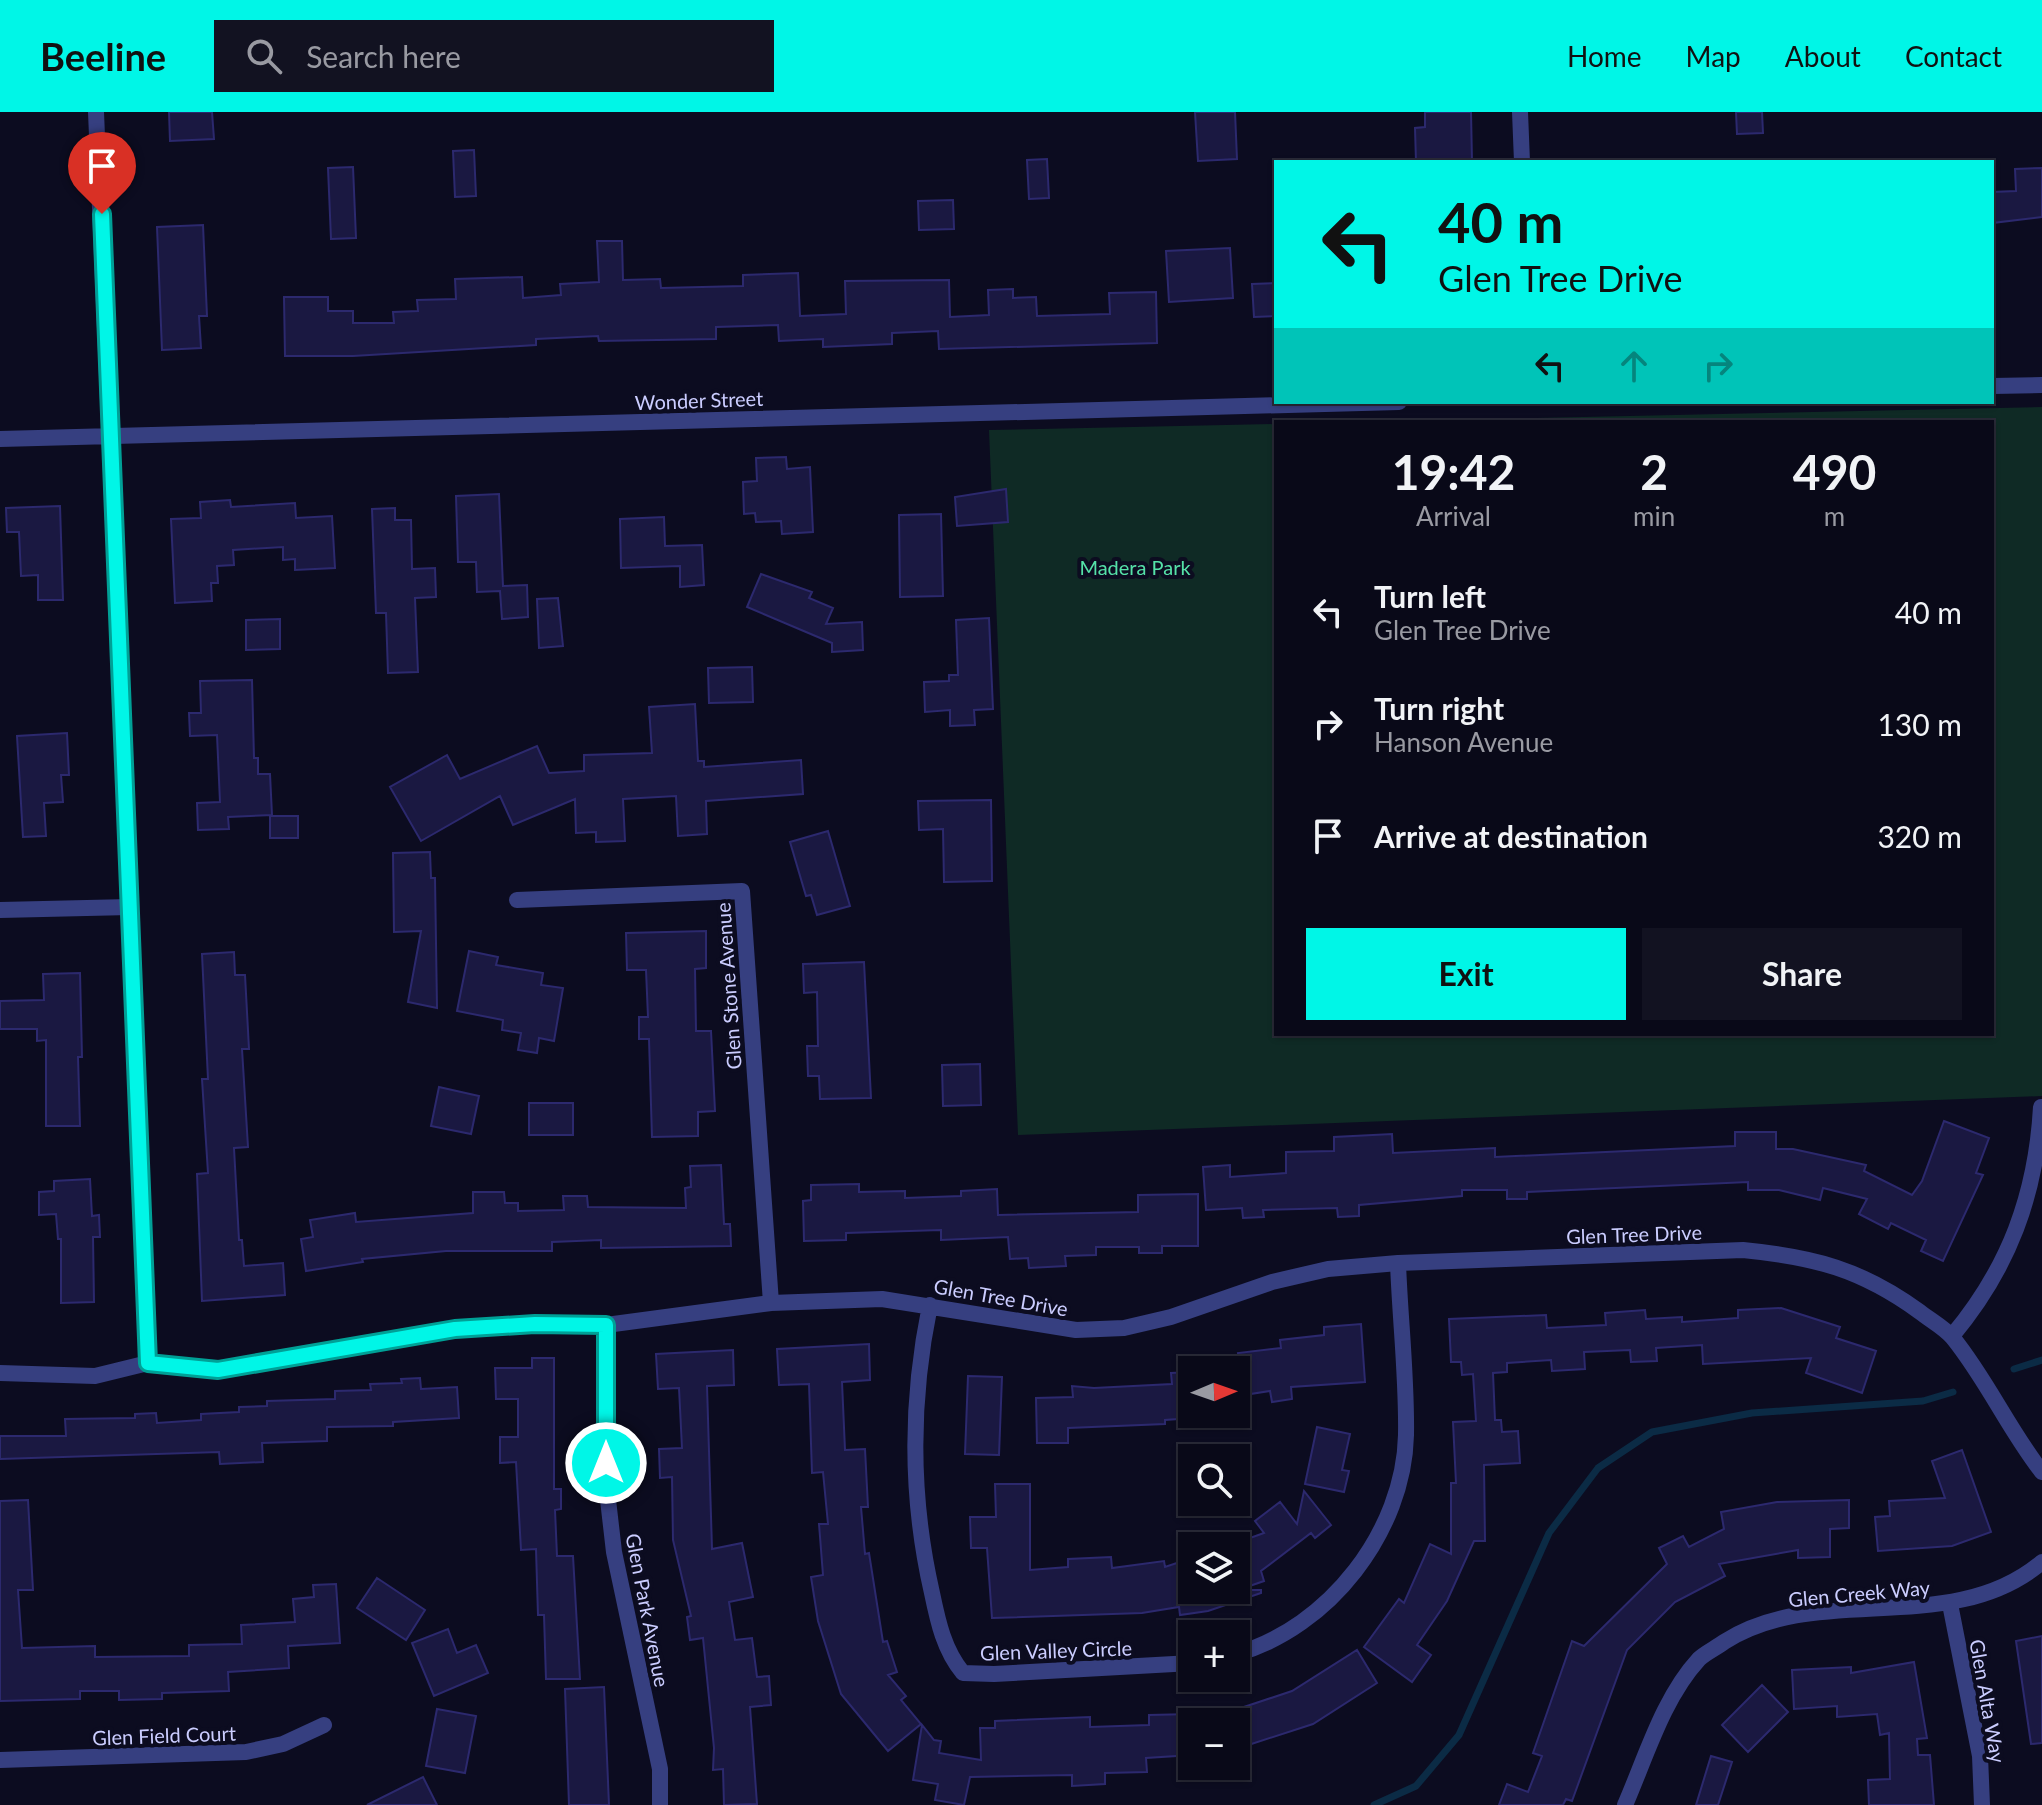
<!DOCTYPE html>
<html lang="en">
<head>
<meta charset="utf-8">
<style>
	body { margin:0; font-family:Lato,sans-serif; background:#121221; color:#f1f3f6; height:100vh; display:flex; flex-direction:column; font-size:30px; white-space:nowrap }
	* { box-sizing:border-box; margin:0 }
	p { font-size:26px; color:#999aa2 }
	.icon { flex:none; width:44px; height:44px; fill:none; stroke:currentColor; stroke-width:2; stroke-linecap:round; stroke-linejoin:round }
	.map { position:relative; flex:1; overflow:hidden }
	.side { position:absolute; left:1274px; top:308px; width:720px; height:616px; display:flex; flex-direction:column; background:#090918; border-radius:0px; box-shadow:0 2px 6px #0004,0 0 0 2px #292a37 }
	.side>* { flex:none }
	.banner { position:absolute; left:1274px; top:48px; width:720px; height:244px; border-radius:0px; box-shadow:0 2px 6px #0004,0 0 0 2px #292a37; background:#00f6e7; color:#111; overflow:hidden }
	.needle { width:52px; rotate:88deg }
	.controls { position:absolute; left:1178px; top:1244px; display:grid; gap:16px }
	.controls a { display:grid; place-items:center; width:72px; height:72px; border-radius:0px; background:#090918; box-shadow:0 2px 6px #0004,0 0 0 2px #292a37; font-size:40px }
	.pin { position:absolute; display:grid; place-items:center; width:68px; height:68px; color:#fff; margin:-82px -34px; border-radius:50% 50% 50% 0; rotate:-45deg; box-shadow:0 0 8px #0007 }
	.pin .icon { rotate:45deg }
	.me { position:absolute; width:88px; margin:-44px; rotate:0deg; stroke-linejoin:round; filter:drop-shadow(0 0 6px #0008) }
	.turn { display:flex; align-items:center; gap:28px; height:168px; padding:0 32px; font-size:36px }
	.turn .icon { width:104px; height:104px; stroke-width:2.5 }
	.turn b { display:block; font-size:56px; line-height:68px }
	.lanes { display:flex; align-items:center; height:76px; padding:0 32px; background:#0003; justify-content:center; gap:40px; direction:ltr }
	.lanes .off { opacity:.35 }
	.eta { display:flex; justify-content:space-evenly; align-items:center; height:136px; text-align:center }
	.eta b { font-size:48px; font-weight:700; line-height:56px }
	.action { display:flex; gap:16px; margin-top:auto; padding:16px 32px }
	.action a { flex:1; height:92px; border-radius:0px; background:#00f6e7; color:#111; font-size:32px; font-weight:700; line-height:92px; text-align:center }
	.action a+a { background:#121221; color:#f1f3f6 }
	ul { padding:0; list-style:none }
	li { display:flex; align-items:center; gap:24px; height:112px; padding:0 32px }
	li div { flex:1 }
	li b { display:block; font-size:30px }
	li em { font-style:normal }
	header { display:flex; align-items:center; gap:48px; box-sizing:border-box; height:112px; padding:0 40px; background:#00f6e7; color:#111 }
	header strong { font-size:38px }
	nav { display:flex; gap:44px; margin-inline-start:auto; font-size:28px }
	.search { width:560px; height:72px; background:#121221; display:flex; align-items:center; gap:20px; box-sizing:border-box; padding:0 28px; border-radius:0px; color:#999aa2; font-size:30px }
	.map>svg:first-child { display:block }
</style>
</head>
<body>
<header>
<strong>Beeline</strong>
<div class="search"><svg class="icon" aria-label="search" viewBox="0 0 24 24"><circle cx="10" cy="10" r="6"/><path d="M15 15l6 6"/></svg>Search here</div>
<nav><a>Home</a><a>Map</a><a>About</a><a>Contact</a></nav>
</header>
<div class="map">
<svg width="2042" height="1693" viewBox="0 0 2042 1693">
	<rect width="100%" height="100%" fill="#0c0c20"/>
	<path fill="#0f2a25" d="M2042,295V984L1018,1023L989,318L1276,312V922H1992V310H1356Z"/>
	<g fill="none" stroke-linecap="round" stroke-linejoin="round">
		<path stroke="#0b2b45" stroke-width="7" d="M2014,1257L2042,1248
			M1374,1693L1416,1674L1459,1623L1549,1421L1598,1356L1652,1320L1752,1301L1923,1289L1953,1280"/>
	</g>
	<path fill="#1a1841" stroke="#2c296e" stroke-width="2" d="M169,0H212L214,27L170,29Z
		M1195,0H1235L1237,47L1198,49Z
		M1425,0H1471L1472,50H1416L1415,16L1425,15Z
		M1736,0H1762L1763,21L1737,22Z
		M474,38L476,84L455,85L453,39Z
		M1047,47L1049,86L1029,87L1027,48Z
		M353,55L356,126L331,127L328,56Z
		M2042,56V105L1992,111V80L2016,79L2015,57Z
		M953,88L954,117L919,118L918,89Z
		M203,113L207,204H199L201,236L162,238L157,115Z
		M597,129H622L623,168L660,167L661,176L743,174V163L798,161L800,204L846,202L845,169L949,168L950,205L989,203L988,178L1013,177V186L1036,185L1037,204L1110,202L1109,181L1156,180L1157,231L939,237L938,219L892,221V232L823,235V227L779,229L778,213L716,215V227L599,229L598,224L536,227V233L353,244H285L284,185H328V199H353V211H394L393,200L418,199L417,188L456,187L455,167L522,165L523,186L561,183L560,172L599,170Z
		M1230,136L1233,186L1169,190L1166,139Z
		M1276,171V204L1254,205L1252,172Z
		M786,345L787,357L810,355L813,420L782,422L781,409L756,410L755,401L744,402L743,370L757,369L756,346Z
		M1006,377L1008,410L957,414L955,385Z
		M499,382L503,474L527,473L528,505L502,507L500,479L477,480L476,450H458L456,384Z
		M230,388L231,395L295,391L296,406L332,404L335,456L295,458V447L283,448V435L233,438L234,453L217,454L218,471H211L212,489L175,491L171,407L201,406L200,390Z
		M60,394L63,488H38V463L21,464L19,420H7L6,396Z
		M395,396V408H411L412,457L435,456L436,485L415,486L418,560L388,561L386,501H376L372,397Z
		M941,402L943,484L900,485L899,403Z
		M664,405L665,434L702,433L704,473L680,475V454L621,456L620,407Z
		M761,462L812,480L809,486L833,496L826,512L862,510L863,538L832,540V531L747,495Z
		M558,486L563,534L539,536L537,487Z
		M989,506L993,597L974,598L975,613L950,614V598L925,600L924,570L949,569V563H958L956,508Z
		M280,507V537L246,538V508Z
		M752,555L753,590L709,591L708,556Z
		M252,568L254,646H258V662H270L272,703L228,705L229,717L198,718L197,691L220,690L217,623L190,624L189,601H201L200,569Z
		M695,592L698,649H704V655L801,648L803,682L706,689L707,722L678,724L676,684L623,687L625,729L596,730V720L576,721L575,687L513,713L500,684L421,729L390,675L447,643L460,667L537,634L549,661L584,659V643L652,641L649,595Z
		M67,621L69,663H61L63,690L44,691L46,724L23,725L17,624Z
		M991,688L992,769L944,770L943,717L919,718L918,689Z
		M270,704H298V726H270Z
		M828,719L850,794L817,803L811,783L806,784L790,730Z
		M430,740L431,766H435L437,896L408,890L421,819L394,820L393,741Z
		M706,819V856L695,857L696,919H711L715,999L698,1000V1024L652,1025L649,927H639V905H648L646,858H627L626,821Z
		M469,839L498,845L496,853L543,861L541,873L563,876L554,929L539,926L537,941L518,938L521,921L502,918L503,908L457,899Z
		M234,840L235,863H245L249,937H242L248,1035L234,1036L239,1128H242L244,1154L283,1151L285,1183L202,1189L197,1062L208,1061L202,967H208L202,842Z
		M864,850L871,986L820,987L819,964H808L807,934H818L817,880L804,881L803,852Z
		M80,861L82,945H78L80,1014H46V928L37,929V917H0V889L44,888L43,862Z
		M980,952L981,993L943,994L942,953Z
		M439,975L479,984L471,1022L431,1014Z
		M529,991H573V1023H529Z
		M1944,1009L1989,1026L1976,1061L1983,1063L1943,1149L1921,1139L1926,1128L1891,1111L1888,1117L1859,1102L1867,1087L1823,1076L1820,1088L1779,1078H1748V1070L1527,1080V1087H1507V1078H1462V1084L1359,1093V1104L1338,1105L1337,1096L1263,1098L1264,1105L1243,1106L1242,1096L1206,1098L1203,1055L1230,1053V1065L1286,1061V1040L1334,1039V1025L1392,1022L1393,1041L1495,1036V1045L1735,1034V1020H1776V1037H1793L1866,1053L1864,1059L1912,1083L1922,1069Z
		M721,1053L724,1112H730L731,1134L601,1136V1128L552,1130V1139H446L362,1147L363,1150L306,1159L301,1127L313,1125L310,1108L355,1101L356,1110L473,1101V1080H504L505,1091H518V1099L564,1098L563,1084H587L588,1095L686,1096L685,1076L691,1075L690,1054Z
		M90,1067L92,1104L99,1103L100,1125H93L94,1190L61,1191V1127H58L56,1102L39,1103V1080L54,1079V1069Z
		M859,1072V1080L905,1079V1086L961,1084V1079L997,1077L998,1103L1138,1100V1083L1198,1082V1134H1162V1141H1139V1135H1096V1143L1065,1144L1066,1154L1029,1156L1028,1146L1010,1147L1008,1125L941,1128V1118L846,1121V1128L804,1129L803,1089L811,1088V1073Z
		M1781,1196L1840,1215L1836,1226L1876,1239L1862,1281L1806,1261L1811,1246L1703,1252L1702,1233L1656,1236L1657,1249L1631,1250L1630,1238L1584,1240L1585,1257L1552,1259L1551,1248L1507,1251V1260L1493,1261L1495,1308H1501L1502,1320L1518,1319L1520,1351L1484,1353L1485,1429H1474L1447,1489L1417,1533L1431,1543L1412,1570L1364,1535L1399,1487L1404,1491L1430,1432L1451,1442V1371H1456L1453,1310L1476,1309L1473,1262L1462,1263L1461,1250H1451L1449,1207L1546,1203L1547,1216L1606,1213L1605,1201L1645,1198L1646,1207L1682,1205V1210L1738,1206V1198Z
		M1361,1212L1365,1270L1291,1275L1292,1287L1272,1290L1270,1279L1244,1283L1238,1241L1281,1236L1280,1228L1324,1223V1215Z
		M869,1232L870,1268L842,1270L845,1338L865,1337L868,1395H861L865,1442L869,1441L883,1530L887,1529L897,1560L888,1563L906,1584L901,1588L921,1612L888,1639L841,1582L818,1509L811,1465L823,1463L819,1412H828L823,1360L812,1361L809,1272L779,1273L777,1237Z
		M733,1238L734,1273L707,1274L712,1437L742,1431L753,1485L729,1490L735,1528L752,1526L757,1565L769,1564L771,1593L750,1595L757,1692L724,1693L723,1657L713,1658L714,1636L703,1526L690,1528L687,1505L691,1504L673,1428L672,1365L660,1366L659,1337L682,1336L679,1276L658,1277L656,1242Z
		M532,1246H554V1377H561V1397L555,1398L557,1444H573L580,1567H546L544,1503H538L536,1437L521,1438L516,1350L500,1351V1325H518V1287H496L495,1256H532Z
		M1192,1260V1306L1165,1308V1312L1068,1316V1331H1037L1036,1286L1073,1285L1072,1274L1094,1276L1172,1272L1171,1261Z
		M968,1264L1002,1265L999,1343L965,1342Z
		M420,1266L421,1277L457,1275L459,1306L393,1310V1314L327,1315V1329L262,1331L263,1350L220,1352L219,1340L0,1347V1324H66L65,1307L135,1306V1302L156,1301L157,1311L201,1308V1302L239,1300V1295L267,1294V1289L335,1287V1279L371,1278L370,1272L402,1271L401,1267Z
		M1317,1315L1350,1322L1342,1358L1349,1359L1344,1380L1305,1372Z
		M1962,1338L1991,1420L1952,1434L1878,1439L1875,1405L1890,1404L1889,1389L1945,1386L1932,1349Z
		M995,1372H1030V1458L1068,1455V1447L1111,1445L1112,1456L1164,1449L1165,1455L1192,1446V1478H1236V1431L1264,1421L1255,1409L1280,1390L1297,1412L1304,1379L1331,1413L1315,1426L1311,1421L1261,1459L1264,1469L1238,1478H1261V1481L1208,1499L1180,1503L1179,1495L1142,1501L992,1506L987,1436H971L970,1405H996Z
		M28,1388L33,1478H18L22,1536L95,1534V1545L189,1544V1533L242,1532L241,1513L295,1510L293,1487L314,1485L313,1473L336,1472L340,1531L288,1534L289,1556L228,1560L229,1579L162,1581V1587L119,1588V1579H80V1587L0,1589V1389Z
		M1849,1388V1416L1830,1417V1445L1798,1446V1438L1719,1452L1725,1464L1675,1490L1627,1538L1572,1689L1566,1687L1563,1693H1499L1507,1672L1528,1680L1542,1644L1533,1641L1572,1529L1584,1534L1667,1452L1659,1436L1683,1424L1689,1435L1724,1417L1721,1400L1777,1390Z
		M377,1466L425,1498L406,1528L357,1496Z
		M448,1517L457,1541L476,1533L488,1561L434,1584L412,1531Z
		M2042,1524V1631L2031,1632L2016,1529Z
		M1357,1538L1377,1571L1313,1612L1236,1637V1610L1249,1609L1244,1595L1292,1579Z
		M1914,1550L1927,1626L1917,1627L1918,1643H1930L1934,1693H1869L1868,1668L1890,1667L1889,1621L1880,1623L1877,1602L1837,1605V1594L1794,1597L1792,1558L1851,1555V1561Z
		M1762,1573L1788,1600L1748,1640L1722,1613Z
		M604,1575L609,1693H569L565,1577Z
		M437,1597L476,1604L465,1661L426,1654Z
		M1192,1602V1643L1146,1646L1147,1660L1105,1661V1672L1072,1674V1663L970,1665L964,1693L935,1688L938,1672L913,1668L922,1613L934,1628L941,1629L939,1641L981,1648L980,1616H995V1609L1090,1605V1615L1149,1613V1603Z
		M1711,1644L1732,1650L1718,1693H1696Z
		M423,1665L437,1693H367Z"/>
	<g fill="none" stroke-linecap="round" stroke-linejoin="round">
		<path stroke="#363f80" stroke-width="16" d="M96,0L148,1251
			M1520,0L1522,50
			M1992,274L2042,273
			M0,327L1399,290
			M517,788L742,779L771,1191
			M0,798L130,795
			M930,1193C910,1290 910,1385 932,1481C938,1510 944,1538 963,1561L994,1562L1192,1551
			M606,1213L607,1379L614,1440L660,1657V1693
			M1952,1224C2009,1156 2036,1083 2041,995
			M0,1261L95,1264L148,1251L218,1258L455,1217L535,1212L606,1213L771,1191L882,1187L1076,1218L1124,1216L1171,1205L1272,1170L1328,1157L1398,1151L1743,1138C1814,1145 1861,1157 1920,1200C1930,1208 1945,1216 1953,1226C1987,1268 2009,1318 2042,1360
			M1950,1492L1980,1644L1982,1693
			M1236,1542C1329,1516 1404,1419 1406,1323C1407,1266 1400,1207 1398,1151
			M0,1648L246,1640L283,1632L324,1613
			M1625,1693C1646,1645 1663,1586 1699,1547C1705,1541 1716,1536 1724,1530C1819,1469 1951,1527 2042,1450"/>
	</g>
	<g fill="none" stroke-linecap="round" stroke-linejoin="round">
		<g stroke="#00a096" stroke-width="20">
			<path id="route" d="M102,102L148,1251L218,1258L455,1217L535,1212L606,1213V1351"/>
		</g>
		<use href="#route" stroke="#00f6e7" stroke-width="14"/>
	</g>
	<g text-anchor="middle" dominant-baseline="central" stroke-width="8" stroke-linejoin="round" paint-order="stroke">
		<g font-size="20" fill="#cbcdff" stroke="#0c0c20">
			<text transform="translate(699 288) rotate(-2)">Wonder Street</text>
			<text transform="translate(728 874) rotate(-94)">Glen Stone Avenue</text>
			<text transform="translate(1634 1122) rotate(-2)">Glen Tree Drive</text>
			<text transform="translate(1001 1185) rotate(10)">Glen Tree Drive</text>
			<text transform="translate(1859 1481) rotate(-5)">Glen Creek Way</text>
			<text transform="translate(648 1498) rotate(79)">Glen Park Avenue</text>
			<text transform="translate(1056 1538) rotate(-2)">Glen Valley Circle</text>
			<text transform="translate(1988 1589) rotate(80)">Glen Alta Way</text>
			<text transform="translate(164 1623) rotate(-2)">Glen Field Court</text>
		</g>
		<g font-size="20" fill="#55e1a8" stroke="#0c0c20">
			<text x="1135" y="455">Madera Park</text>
		</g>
	</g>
</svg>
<div class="controls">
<a><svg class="needle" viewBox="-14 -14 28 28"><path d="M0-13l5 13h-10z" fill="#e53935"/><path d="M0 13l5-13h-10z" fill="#999aa2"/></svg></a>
<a><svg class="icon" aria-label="search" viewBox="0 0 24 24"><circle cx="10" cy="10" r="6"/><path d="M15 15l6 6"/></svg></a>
<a><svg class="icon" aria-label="layers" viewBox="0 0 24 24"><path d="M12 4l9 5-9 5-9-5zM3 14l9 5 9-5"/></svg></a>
<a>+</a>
<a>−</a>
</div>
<div class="pin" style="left:102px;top:102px;background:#d93025"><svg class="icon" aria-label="arrive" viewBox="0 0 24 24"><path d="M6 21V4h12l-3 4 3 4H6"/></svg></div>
<svg class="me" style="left:606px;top:1351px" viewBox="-20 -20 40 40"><circle r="17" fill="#00f6e7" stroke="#fff" stroke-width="3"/><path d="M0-11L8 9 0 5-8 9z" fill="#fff"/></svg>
<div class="banner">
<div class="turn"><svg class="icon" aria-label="left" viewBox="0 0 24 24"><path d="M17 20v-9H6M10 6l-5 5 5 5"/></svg><div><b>40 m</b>Glen Tree Drive</div></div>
<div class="lanes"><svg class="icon" aria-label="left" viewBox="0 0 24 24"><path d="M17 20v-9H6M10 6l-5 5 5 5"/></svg><svg class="icon off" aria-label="ahead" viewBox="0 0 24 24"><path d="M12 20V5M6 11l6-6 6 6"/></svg><svg class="icon off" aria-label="right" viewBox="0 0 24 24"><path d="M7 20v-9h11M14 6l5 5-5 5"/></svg></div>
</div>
<section class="side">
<div class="eta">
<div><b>19:42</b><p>Arrival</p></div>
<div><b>2</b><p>min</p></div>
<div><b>490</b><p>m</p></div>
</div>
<ul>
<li><svg class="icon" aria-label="left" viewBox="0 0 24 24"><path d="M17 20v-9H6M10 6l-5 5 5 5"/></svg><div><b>Turn left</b><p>Glen Tree Drive</p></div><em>40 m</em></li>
<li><svg class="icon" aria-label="right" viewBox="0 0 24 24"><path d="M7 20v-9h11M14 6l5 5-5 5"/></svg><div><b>Turn right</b><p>Hanson Avenue</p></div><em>130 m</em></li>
<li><svg class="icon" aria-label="arrive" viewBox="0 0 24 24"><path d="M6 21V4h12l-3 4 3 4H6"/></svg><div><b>Arrive at destination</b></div><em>320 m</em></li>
</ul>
<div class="action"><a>Exit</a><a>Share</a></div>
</section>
</div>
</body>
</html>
